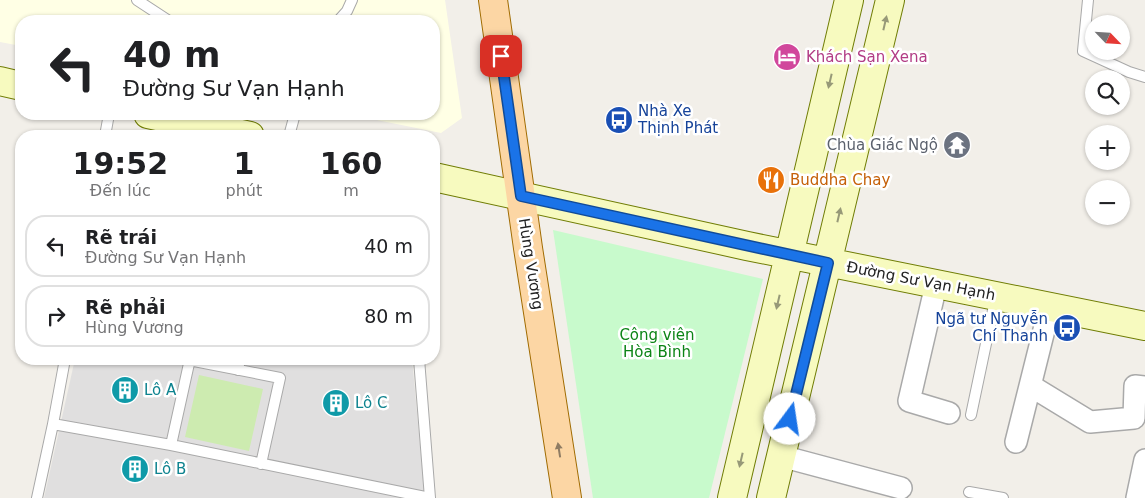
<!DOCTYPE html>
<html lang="vi">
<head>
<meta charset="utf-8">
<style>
	body { margin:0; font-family:"DejaVu Sans",sans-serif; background:#f2f2f2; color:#202124; height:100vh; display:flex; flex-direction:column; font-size:19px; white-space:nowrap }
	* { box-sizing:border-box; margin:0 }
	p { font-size:16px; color:#757577 }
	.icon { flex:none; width:28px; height:28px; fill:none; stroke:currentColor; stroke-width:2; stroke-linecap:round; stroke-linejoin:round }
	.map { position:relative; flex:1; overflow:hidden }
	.sheet { position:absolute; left:15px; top:130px; width:425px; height:235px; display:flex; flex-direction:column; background:#fff; border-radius:20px; box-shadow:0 1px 4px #0004 }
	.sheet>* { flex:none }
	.guide { position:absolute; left:15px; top:15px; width:425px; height:105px; border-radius:20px; box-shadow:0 1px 4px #0004; background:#fff; color:#202124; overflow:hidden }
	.needle { width:32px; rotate:115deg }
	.buttons { position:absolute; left:1085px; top:15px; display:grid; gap:10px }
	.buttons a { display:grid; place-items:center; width:45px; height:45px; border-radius:50%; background:#fff; box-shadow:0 1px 4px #0004; font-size:25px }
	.pin { position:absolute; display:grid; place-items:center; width:42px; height:42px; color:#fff; margin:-21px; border-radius:10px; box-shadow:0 2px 8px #0006 }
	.me { position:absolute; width:55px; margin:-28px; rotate:14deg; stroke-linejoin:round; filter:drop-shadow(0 0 4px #0008) }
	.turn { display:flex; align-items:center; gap:18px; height:105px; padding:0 25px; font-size:22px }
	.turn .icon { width:65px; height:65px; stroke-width:2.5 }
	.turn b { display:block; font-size:35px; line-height:42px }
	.eta { display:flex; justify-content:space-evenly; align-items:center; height:85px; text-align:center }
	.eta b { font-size:30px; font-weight:700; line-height:35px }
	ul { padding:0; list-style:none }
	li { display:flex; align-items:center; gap:15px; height:62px; margin:0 10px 8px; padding:0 15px; border:2px solid #e0e0e0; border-radius:20px }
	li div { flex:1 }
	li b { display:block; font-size:19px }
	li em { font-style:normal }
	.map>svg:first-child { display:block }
</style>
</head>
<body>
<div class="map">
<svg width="1145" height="498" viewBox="0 0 1145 498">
	<rect width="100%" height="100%" fill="#f2efe9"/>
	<path fill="#e0dfdf" d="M75,359H412L425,498H44Z"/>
	<path fill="#ffffe5" d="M0,0H445L462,118L441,133L347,114H434V21H21V46L0,42Z"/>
	<path fill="#cdebb0" d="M199,375L263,389L249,451L185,437Z"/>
	<path fill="#c8facc" d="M553,230L763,279L709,498H593Z"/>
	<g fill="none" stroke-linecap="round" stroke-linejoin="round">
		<g stroke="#a9a9a9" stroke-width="12">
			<path id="lane" d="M137,0L169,21
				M1088,0L1083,51L1129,72L1145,77
				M338,21L347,11L352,0
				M105,136L109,114
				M289,136L295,114
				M65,359L53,424L171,445L430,498
				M419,359L430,498
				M189,360L280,378L261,464
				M238,370L240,359
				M971,415L996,296
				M171,445L190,359
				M969,492L1003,498
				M37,498L53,424"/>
		</g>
		<g stroke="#a9a9a9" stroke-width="24">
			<path id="street" d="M936,285L909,401L949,413
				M1031,386L1090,422L1134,418L1135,386L1145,387
				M1016,442L1050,306
				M781,456L901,488
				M1137,498L1145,460"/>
		</g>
		<g stroke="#707d05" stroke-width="30">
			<path id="secondary" d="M0,81L21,86
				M148,114L250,136
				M434,177L747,246L1145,326
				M732,498L849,0
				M771,498L890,0"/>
		</g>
		<g stroke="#a06b00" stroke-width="30">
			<path id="primary" d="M493,0L528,248L567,498"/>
		</g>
		<use href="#lane" stroke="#fff" stroke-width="10"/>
		<use href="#street" stroke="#fff" stroke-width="21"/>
		<use href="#secondary" stroke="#f7fabf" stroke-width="28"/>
		<use href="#primary" stroke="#fcd6a4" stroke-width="28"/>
	</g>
	<defs><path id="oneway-solid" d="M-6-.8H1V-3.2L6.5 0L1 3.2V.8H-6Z" transform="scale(1.25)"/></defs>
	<g fill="#979978">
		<use href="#oneway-solid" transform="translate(885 23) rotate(-77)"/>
		<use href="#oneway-solid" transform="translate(830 81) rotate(103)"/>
		<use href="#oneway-solid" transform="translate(839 215) rotate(-77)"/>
		<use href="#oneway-solid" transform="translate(778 302) rotate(103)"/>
		<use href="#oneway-solid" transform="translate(741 460) rotate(103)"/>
	</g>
	<use fill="#8f7c63" href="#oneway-solid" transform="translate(559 450) rotate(-99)"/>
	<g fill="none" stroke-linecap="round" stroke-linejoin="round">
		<g stroke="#114b97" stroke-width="12">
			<path id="route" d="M501,56L521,196L828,263L790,419"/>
		</g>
		<use href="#route" stroke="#1a73e8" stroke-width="9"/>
	</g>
	<defs>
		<g id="hotel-disc" transform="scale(1.4375)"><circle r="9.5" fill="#d1479c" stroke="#fff"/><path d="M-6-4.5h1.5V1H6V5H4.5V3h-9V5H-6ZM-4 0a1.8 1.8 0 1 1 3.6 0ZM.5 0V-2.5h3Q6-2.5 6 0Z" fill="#fff"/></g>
		<g id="bus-disc" transform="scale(1.4375)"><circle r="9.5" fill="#1a4fb4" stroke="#fff"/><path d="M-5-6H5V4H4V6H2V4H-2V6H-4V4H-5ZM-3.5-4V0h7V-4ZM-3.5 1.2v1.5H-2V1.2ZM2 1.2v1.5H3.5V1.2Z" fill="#fff"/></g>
		<g id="temple-disc" transform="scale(1.4375)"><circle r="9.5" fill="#6b7280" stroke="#fff"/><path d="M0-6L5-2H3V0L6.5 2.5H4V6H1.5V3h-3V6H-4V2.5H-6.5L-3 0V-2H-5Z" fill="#fff"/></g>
		<g id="restaurant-disc" transform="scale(1.4375)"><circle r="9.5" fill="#e8710a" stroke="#fff"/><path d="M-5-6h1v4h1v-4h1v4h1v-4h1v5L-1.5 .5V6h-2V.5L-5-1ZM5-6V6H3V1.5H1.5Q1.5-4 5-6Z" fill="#fff"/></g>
		<g id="building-disc" transform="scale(1.4375)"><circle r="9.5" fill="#0f9aa8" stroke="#fff"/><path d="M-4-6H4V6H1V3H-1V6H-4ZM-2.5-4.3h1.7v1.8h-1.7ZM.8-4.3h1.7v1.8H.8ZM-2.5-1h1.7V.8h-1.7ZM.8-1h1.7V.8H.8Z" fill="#fff"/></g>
	</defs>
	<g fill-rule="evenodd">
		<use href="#hotel-disc" x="787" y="57"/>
		<use href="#bus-disc" x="619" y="120"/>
		<use href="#temple-disc" x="957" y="145"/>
		<use href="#restaurant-disc" x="771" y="180"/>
		<use href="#bus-disc" x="1067" y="328"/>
		<use href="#building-disc" x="125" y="390"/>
		<use href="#building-disc" x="336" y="403"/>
		<use href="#building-disc" x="135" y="469"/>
	</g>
	<g text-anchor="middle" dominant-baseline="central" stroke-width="5" stroke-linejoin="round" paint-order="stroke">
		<g font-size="15" fill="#b23c85" stroke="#fff" text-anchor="start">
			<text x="806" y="57">Khách Sạn Xena</text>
		</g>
		<g font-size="15" fill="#164399" stroke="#fff" text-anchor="start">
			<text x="638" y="111">Nhà Xe<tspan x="638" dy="17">Thịnh Phát</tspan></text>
			<text x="1048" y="319" text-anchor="end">Ngã tư Nguyễn<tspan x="1048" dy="17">Chí Thanh</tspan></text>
		</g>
		<g font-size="15" fill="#5b616d" stroke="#fff" text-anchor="end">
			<text x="938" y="145">Chùa Giác Ngộ</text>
		</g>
		<g font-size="15" fill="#c56008" stroke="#fff" text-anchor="start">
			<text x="790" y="180">Buddha Chay</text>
		</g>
		<g font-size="15" fill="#222" stroke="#fff">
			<text transform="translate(531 264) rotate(81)">Hùng Vương</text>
			<text transform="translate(921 281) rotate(11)">Đường Sư Vạn Hạnh</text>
		</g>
		<g font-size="15" fill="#0c8416" stroke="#fff">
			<text x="657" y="335">Công viên<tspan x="657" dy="17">Hòa Bình</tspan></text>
		</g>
		<g font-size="15" fill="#0d838f" stroke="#fff" text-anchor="start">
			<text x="144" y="390">Lô A</text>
			<text x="355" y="403">Lô C</text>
			<text x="154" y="469">Lô B</text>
		</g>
	</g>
</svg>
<div class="buttons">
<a><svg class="needle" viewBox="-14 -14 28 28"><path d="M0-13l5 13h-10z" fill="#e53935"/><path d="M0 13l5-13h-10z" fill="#757577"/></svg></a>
<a><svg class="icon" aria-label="search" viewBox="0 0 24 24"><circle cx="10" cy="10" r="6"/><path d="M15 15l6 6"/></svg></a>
<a>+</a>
<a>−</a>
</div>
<div class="pin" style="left:501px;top:56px;background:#d93025"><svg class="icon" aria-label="arrive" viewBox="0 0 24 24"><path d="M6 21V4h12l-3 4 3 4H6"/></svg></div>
<svg class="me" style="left:790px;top:419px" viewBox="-20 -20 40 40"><circle r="19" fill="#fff"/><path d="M0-13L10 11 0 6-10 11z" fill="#1a73e8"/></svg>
<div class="guide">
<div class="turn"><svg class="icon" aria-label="left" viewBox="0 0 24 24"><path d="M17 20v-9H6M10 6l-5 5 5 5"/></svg><div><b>40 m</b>Đường Sư Vạn Hạnh</div></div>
</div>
<section class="sheet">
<div class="eta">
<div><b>19:52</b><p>Đến lúc</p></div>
<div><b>1</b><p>phút</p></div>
<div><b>160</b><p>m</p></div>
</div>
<ul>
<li><svg class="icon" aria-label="left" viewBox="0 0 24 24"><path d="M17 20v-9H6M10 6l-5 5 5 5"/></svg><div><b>Rẽ trái</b><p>Đường Sư Vạn Hạnh</p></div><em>40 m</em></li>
<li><svg class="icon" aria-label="right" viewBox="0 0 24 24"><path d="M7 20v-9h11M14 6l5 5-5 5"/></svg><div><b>Rẽ phải</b><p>Hùng Vương</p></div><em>80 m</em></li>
</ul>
</section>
</div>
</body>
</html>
